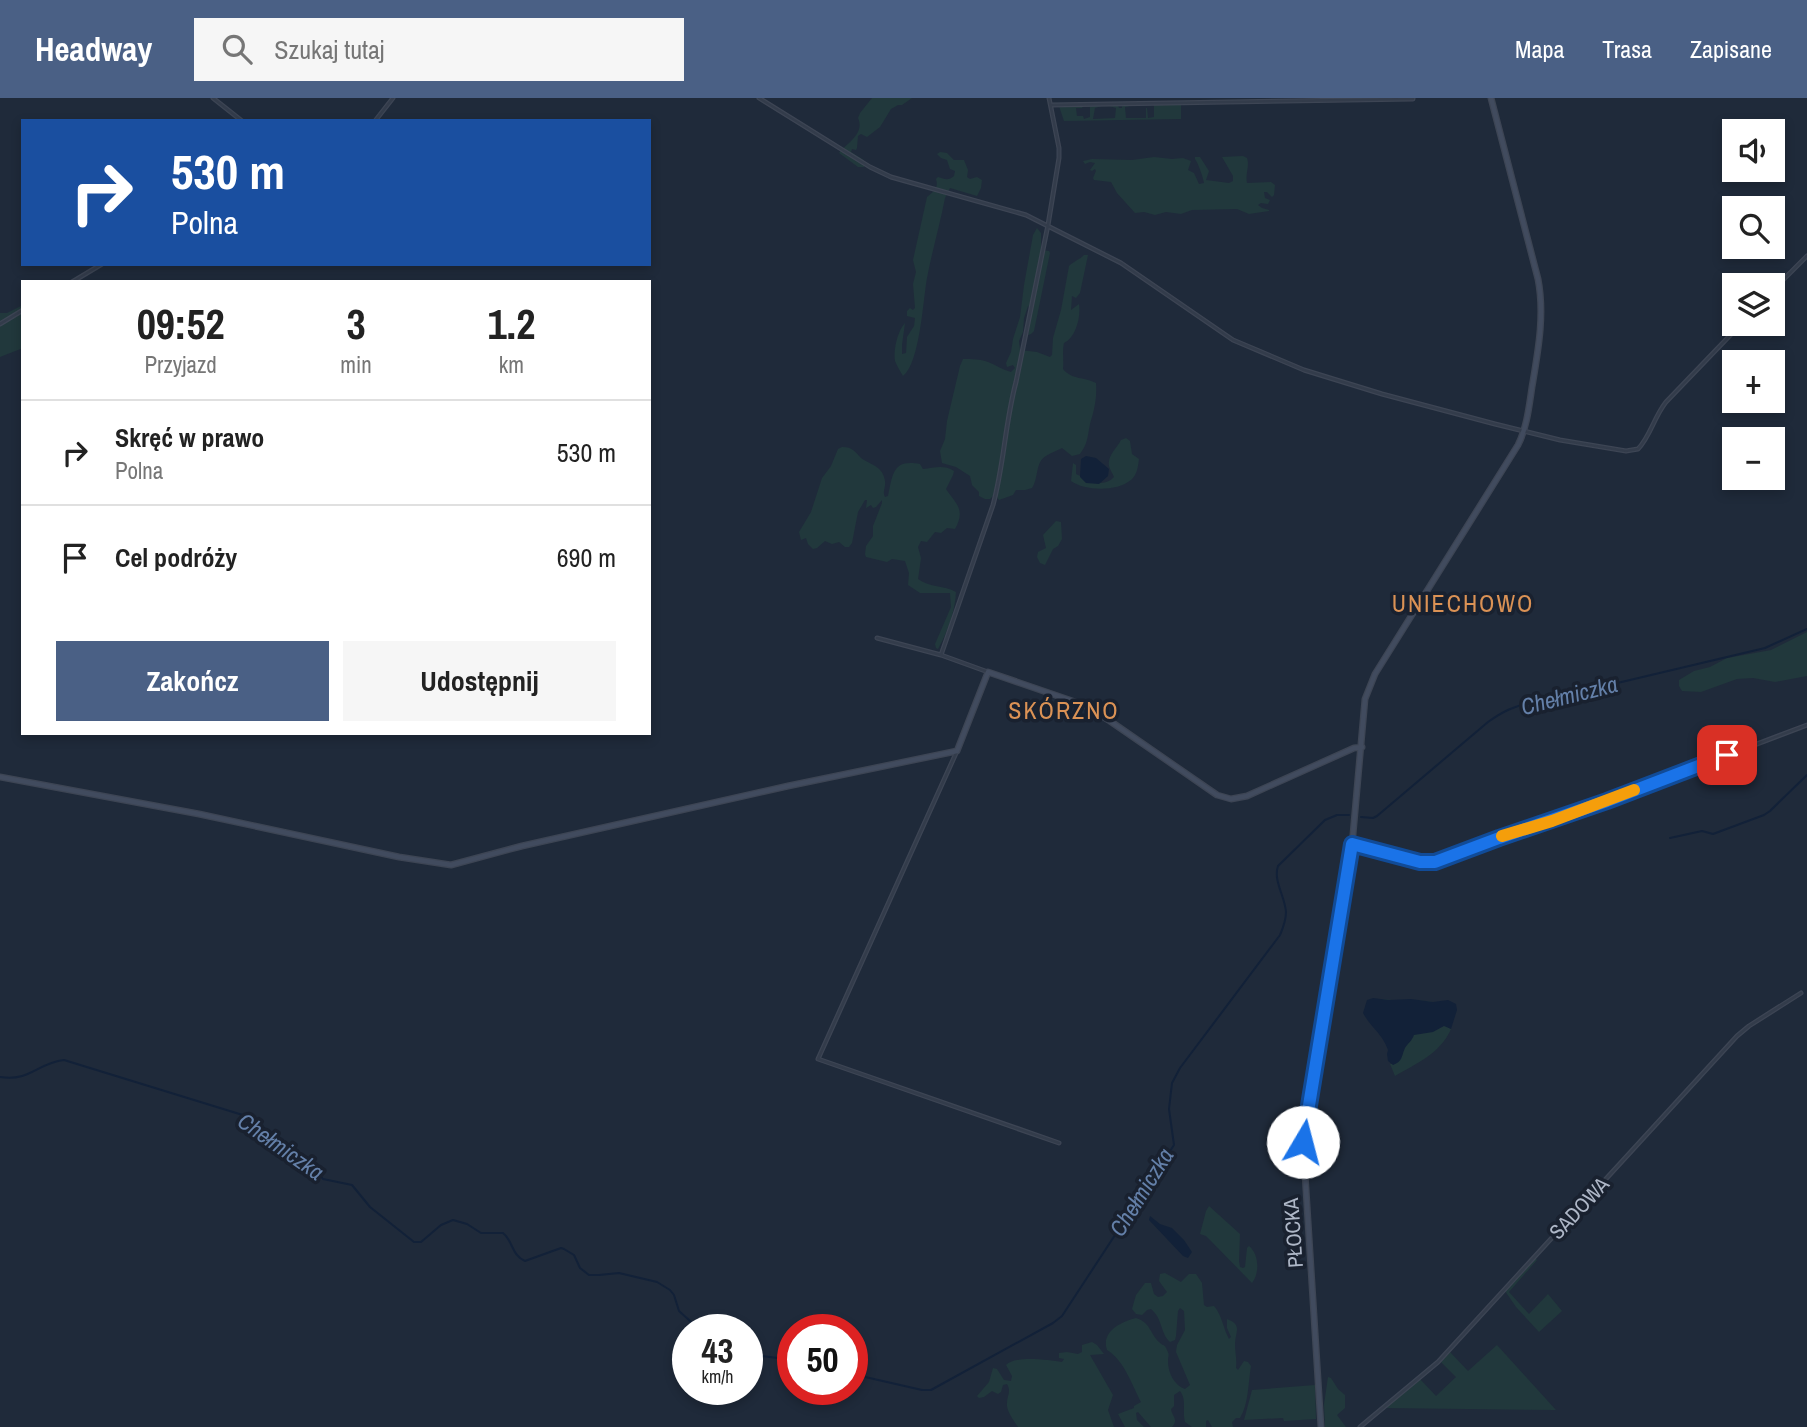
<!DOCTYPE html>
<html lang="pl">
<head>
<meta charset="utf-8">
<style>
	body { margin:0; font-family:"Archivo Narrow",sans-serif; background:#f6f6f6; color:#222; height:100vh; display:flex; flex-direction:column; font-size:26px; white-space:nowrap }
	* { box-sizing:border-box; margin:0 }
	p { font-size:23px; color:#767676 }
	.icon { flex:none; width:38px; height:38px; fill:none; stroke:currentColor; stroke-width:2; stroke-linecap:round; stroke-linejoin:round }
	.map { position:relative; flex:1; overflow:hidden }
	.drawer { position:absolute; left:21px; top:182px; width:630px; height:455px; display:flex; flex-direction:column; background:#fff; border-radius:0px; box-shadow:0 4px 10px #0003 }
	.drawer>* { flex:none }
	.banner { position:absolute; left:21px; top:21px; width:630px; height:147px; border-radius:0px; box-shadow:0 4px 10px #0003; background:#1a4fa0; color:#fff; overflow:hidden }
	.buttons { position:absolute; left:1722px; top:21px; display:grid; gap:14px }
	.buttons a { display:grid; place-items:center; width:63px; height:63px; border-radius:0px; background:#fff; box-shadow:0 4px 10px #0003; font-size:35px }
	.speed { position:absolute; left:672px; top:1216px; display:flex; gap:14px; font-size:35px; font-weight:700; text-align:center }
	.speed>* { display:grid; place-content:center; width:91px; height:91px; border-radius:50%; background:#fff; box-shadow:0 4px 10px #0003; line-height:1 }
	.speed small { font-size:18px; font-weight:400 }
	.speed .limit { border:10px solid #d22; background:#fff; color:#111 }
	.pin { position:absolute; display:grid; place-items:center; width:60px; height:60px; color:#fff; margin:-30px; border-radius:14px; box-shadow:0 4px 10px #0006 }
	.me { position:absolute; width:77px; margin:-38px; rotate:8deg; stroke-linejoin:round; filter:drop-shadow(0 0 5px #0008) }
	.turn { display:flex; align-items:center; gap:24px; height:147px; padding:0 35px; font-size:32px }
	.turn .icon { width:91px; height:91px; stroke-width:2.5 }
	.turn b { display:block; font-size:49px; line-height:60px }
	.eta { display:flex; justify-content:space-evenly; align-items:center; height:119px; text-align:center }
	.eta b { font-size:42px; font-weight:700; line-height:49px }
	.button { display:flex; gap:14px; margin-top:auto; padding:14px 35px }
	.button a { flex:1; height:80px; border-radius:0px; background:#4a6085; color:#fff; font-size:28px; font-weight:700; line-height:80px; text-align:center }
	.button a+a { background:#f6f6f6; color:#222 }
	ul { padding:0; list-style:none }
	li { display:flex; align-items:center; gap:21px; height:105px; padding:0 35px; border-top:2px solid #e0e0e0 }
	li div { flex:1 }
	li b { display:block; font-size:26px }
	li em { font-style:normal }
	header { display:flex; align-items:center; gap:42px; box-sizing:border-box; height:98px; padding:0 35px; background:#4a6085; color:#fff }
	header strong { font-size:33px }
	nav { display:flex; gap:38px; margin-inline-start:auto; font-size:24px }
	.search { width:490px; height:63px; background:#f6f6f6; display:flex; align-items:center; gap:18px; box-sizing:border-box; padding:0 24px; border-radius:0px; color:#767676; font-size:26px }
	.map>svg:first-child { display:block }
</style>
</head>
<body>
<header>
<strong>Headway</strong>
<div class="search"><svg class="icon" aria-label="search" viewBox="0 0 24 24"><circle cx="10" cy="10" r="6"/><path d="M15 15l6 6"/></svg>Szukaj tutaj</div>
<nav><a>Mapa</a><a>Trasa</a><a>Zapisane</a></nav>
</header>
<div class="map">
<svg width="1807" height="1329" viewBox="0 0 1807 1329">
	<rect width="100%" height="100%" fill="#1f2a3a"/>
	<path fill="#21383c" d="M872,0H912L902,7H898L891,11L880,29L867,39L861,36L858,38L857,50L856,52L852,51L851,54L864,62V69H858L839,55C847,45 865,36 858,20L860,15Z
		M1140,6L1125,9L1126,20H1146V10H1147L1148,20L1154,19V6H1181V21L1064,23L1059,8H1083L1082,10H1076L1077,18H1083L1084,21L1090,19V9L1087,8L1105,7L1095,10L1093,21L1115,20L1116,10L1106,7H1118L1119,10H1122V7Z
		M940,54L947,55L954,62H964L968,72L967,79L970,81L977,79L982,82L981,90L977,98L950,90L945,100C940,127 932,153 927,180C923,202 920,265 903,278C900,273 897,268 895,263C893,252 898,232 905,225L902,247V256L906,255L907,239L914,228L915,220L907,218V213L910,210L913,212L915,210L913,186L916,174L913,162L927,99C933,94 939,91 936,81L938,79C945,81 948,83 954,78L955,73L950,71L947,62L941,60L937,56Z
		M1243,58L1247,60C1250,68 1245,76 1247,85L1271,84L1275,87L1274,97L1272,99L1267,94H1264L1265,100L1270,102L1268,106L1261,105L1258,107L1262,110L1269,112V113L1249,116L1237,111L1192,112L1181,116L1166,114L1155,117L1144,114L1135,115L1117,95L1111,84L1094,82L1093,80L1096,73L1095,71L1092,73L1090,72L1095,65L1090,64L1085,66L1083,63L1092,61L1132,62L1154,59L1172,61L1183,60L1191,63L1188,72L1194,75L1199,86L1204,85C1203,79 1198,65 1195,61V59H1200L1209,73L1206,82L1229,85L1233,83V78L1222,59Z
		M1037,130L1041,135V152L1049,153L1050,155L1034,233L1031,236L1028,237L1032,212L1028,208L1024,220L1023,234L1019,243L1020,252L1037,254L1050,259L1052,257L1053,240L1061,212L1069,168C1074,163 1079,162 1084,157H1088L1080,195L1076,200L1072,198L1071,212L1079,206C1081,219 1076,239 1064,245C1062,254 1064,262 1063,271C1072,282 1085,279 1096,285C1097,298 1095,308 1092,319C1087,334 1090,343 1080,356L1072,358L1062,350C1057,353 1050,355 1046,358C1035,364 1039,380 1032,390L1025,392H1016L1013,397L999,402L997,399L993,398L990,401H985L979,398V394L972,387L970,378L956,369L942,365L940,353L945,341L947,323L960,268L963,261C972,261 980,261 988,264C996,267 1003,272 1011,274L1015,270L1013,267L1007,269L1006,265L1011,254L1013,241L1020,219L1024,187L1033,137Z
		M23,207V250L0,259V215H7Z
		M1126,340L1130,343L1132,356L1139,361C1138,369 1137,377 1131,382C1116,394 1085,393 1071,383L1073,365L1076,367V376C1089,382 1103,391 1114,379C1113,376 1110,372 1109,368C1107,358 1117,350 1121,342Z
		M842,349C853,349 854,353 861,360C871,367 883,368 885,383C886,390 882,393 885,399L888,398C893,375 893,361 920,366L923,371C934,370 943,366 954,373L953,377L946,391C956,406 966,411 955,431L947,430L941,435L935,434L927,444L921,443L918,449L921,460L918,481C930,490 944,487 956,494C955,514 948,533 938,551L936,550L935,546L951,509L950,495H920L908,487L909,475L905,463L892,461L887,464L866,459L865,456L866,448L873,438V428L882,405V402L876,409L873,410L871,407L866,410L867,402H865L858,414L852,445L849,449H845L839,444L832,446L825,443L817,450L813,451L808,446L806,440L801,442L799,434L811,414L822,380L831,368L838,351Z
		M1056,423L1061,424L1062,441L1058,448L1053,451L1045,467L1040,465L1037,459L1038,454L1046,450L1043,437Z
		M1807,534V578L1775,584L1753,580L1737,581L1701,594L1682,593L1679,588V582L1694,573L1710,569L1727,560L1771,552Z
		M1379,901C1397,903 1415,901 1433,904L1448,929L1451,931C1440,956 1417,965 1395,978L1390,966H1393Z
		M1209,1108L1240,1136L1239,1163L1240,1169L1243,1170L1245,1169L1247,1150L1249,1148C1259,1156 1260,1175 1252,1185L1210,1142L1206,1138L1200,1136L1206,1113Z
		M1535,1160L1537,1162L1509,1194L1529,1216L1548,1196L1562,1213L1539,1234L1516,1209L1505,1193Z
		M1165,1175L1181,1184L1189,1176H1196L1202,1185L1204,1207L1207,1209L1214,1208C1222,1217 1223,1230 1229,1241L1231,1239L1227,1230V1221C1243,1227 1235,1234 1235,1246C1235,1255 1237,1260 1236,1270L1238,1272L1244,1263L1248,1264L1251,1268C1248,1285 1249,1305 1240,1320H1236L1232,1324L1233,1329H1212L1208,1322L1206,1323V1329H1192L1185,1324C1182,1313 1187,1302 1180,1293L1174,1297V1308L1171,1311C1172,1319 1179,1321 1172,1329H1151L1138,1314L1136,1315L1137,1322L1144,1329H1125L1118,1316L1134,1310V1308L1141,1304C1132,1287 1124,1262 1107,1252C1101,1234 1120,1224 1136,1220C1151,1225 1149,1234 1159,1244C1164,1249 1164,1245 1167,1252C1170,1258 1168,1257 1168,1263C1168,1275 1174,1287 1185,1291L1190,1287L1176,1254L1177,1247L1185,1232L1184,1213L1180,1210L1178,1213L1176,1238L1175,1242L1170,1244C1160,1235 1163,1221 1151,1211L1147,1212L1142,1217L1136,1216L1132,1211L1136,1197L1145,1185H1151L1154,1196L1158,1199L1163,1198L1167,1194L1159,1183L1160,1176Z
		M1092,1244L1097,1247L1104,1256L1090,1257L1113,1297L1108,1312L1114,1329H1018C1014,1323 1008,1315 1007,1308C1006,1299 1012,1294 1007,1286L1003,1287L1001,1294L998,1296L992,1293L984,1299L979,1300L977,1298L989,1284L993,1270L997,1271L1004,1282L1011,1283L1012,1278L1006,1267C1016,1257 1048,1262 1062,1264L1064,1261L1059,1260V1255L1067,1254L1078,1256L1082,1254V1247Z
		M1497,1247L1556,1312L1385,1310L1420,1281L1436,1298L1456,1279L1441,1264L1450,1254L1468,1273Z
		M1328,1279L1331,1280L1338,1291L1345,1297V1310L1337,1317L1346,1329H1325L1324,1307Z
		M1315,1287L1316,1321L1284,1323L1283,1320L1244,1322L1252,1292Z"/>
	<path fill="#122138" d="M1086,358L1096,360L1109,371L1108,378L1099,386L1086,385L1080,379L1081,361Z
		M1373,900L1389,902L1411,901L1433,904L1448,902L1456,906L1457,912L1451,931L1444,928L1433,934L1414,937C1412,943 1408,945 1405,950C1401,959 1403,963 1393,967L1388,963L1387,956L1388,952C1382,935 1371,930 1363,915L1367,902Z
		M1150,1118L1160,1126L1172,1130L1184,1142L1192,1154L1188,1160L1183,1158L1149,1122Z"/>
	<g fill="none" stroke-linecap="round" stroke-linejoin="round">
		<path stroke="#122138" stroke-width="2" d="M1361,719L1373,720L1377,718L1488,624C1502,614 1515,607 1533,605L1765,550L1807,531
			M1670,740L1702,733L1713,736L1764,717L1770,713L1807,677
			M0,979C30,984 37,965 64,962L246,1018L258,1024L268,1034L283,1042L309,1063L323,1081L352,1087L370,1109L414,1144H421L441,1127L453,1122L467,1126L481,1135H503C513,1143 512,1158 525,1163L561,1150L564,1151L574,1157L580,1170L589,1177H599L619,1175L657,1184L670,1192L674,1197L679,1213L700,1232
			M747,1256L793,1262
			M852,1276L922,1292H931L1053,1225L1062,1218L1174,1047L1169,1011L1172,985L1180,970L1280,837C1283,830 1286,822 1286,814C1285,798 1273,783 1278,768L1325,722L1337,717H1349"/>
		<g stroke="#3d4554" stroke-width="5">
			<path id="street" d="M213,0L242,23
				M759,0L870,69L891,79L1026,117L1121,165L1233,242L1304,272L1382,296L1495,326L1560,342L1626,353L1638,351C1650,339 1654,319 1666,304L1741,226
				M1051,7L1413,1V0
				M375,23L393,0
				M72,184L102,166
				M1773,192L1807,158
				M0,226L23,212
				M877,540L941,557
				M988,574L941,557L993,407C1004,367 1005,325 1016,284L1048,127L1059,60V50L1049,0
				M957,653L818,961L1059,1045
				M1352,746L1420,764H1435L1465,751L1607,703L1807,627
				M1360,1329L1438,1264L1737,938L1749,928L1801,895"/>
		</g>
		<g stroke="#3d4554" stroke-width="7">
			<path id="secondary" d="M0,679L199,716L399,759L451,767L522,748L788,688L957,653L988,574L1084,607L1110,623L1217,697L1231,701L1247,698L1354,650L1362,649
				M1321,1329L1303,1044L1318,947L1351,759L1365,601L1375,576L1518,347C1527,329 1529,309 1532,289C1538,253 1545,217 1538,181L1491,0"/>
		</g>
		<use href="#street" stroke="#333c4b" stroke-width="2.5"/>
		<use href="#secondary" stroke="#414b5e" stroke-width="4.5"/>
	</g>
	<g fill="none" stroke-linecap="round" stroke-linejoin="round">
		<g stroke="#114b97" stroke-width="18">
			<path id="route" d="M1303,1044L1352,746L1420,764H1435L1499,740L1607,703L1727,657"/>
		</g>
		<use href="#route" stroke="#1a73e8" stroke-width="12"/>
		<path stroke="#f59e0b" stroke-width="12" d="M1502,738L1552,723L1634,692"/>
	</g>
	<g text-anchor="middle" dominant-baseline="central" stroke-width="7" stroke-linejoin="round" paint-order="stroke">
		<g font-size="21" fill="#aeb7c7" stroke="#19212f">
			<text transform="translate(1579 1110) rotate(-47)">SADOWA</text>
			<text transform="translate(1293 1135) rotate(-94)">PŁOCKA</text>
		</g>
		<g font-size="23" font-style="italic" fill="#6480a9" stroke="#19212f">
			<text transform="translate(1569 597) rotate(-14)">Chełmiczka</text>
			<text transform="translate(281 1048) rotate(35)">Chełmiczka</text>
			<text transform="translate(1141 1094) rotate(-58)">Chełmiczka</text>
		</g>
		<g font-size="24" letter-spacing="2" fill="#db9255" stroke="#19212f">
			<text x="1463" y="505">UNIECHOWO</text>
			<text x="1064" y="612">SKÓRZNO</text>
		</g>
	</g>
</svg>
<div class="buttons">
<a><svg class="icon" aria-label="sound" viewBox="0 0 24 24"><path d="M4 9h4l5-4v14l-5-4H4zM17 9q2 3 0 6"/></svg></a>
<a><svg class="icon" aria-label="search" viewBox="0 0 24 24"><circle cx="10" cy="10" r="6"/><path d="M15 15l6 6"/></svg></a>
<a><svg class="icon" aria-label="layers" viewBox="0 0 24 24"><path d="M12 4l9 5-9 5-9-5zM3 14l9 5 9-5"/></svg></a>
<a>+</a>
<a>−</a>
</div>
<div class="speed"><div>43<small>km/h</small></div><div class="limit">50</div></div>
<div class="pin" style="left:1727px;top:657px;background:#d93025"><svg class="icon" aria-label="arrive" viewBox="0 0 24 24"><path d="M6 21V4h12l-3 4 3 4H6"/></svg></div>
<svg class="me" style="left:1303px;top:1044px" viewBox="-20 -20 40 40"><circle r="19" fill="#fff"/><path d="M0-13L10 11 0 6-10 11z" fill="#1a73e8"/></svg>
<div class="banner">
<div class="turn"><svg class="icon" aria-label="right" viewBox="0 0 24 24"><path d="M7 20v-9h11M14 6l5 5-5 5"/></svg><div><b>530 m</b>Polna</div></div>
</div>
<section class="drawer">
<div class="eta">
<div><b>09:52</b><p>Przyjazd</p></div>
<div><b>3</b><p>min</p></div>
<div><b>1.2</b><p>km</p></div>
</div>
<ul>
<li><svg class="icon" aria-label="right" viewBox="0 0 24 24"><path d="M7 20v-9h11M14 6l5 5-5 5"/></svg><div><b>Skręć w prawo</b><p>Polna</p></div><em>530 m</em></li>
<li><svg class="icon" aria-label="arrive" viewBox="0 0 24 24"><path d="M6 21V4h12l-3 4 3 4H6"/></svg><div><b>Cel podróży</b></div><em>690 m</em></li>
</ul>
<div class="button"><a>Zakończ</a><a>Udostępnij</a></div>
</section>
</div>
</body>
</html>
